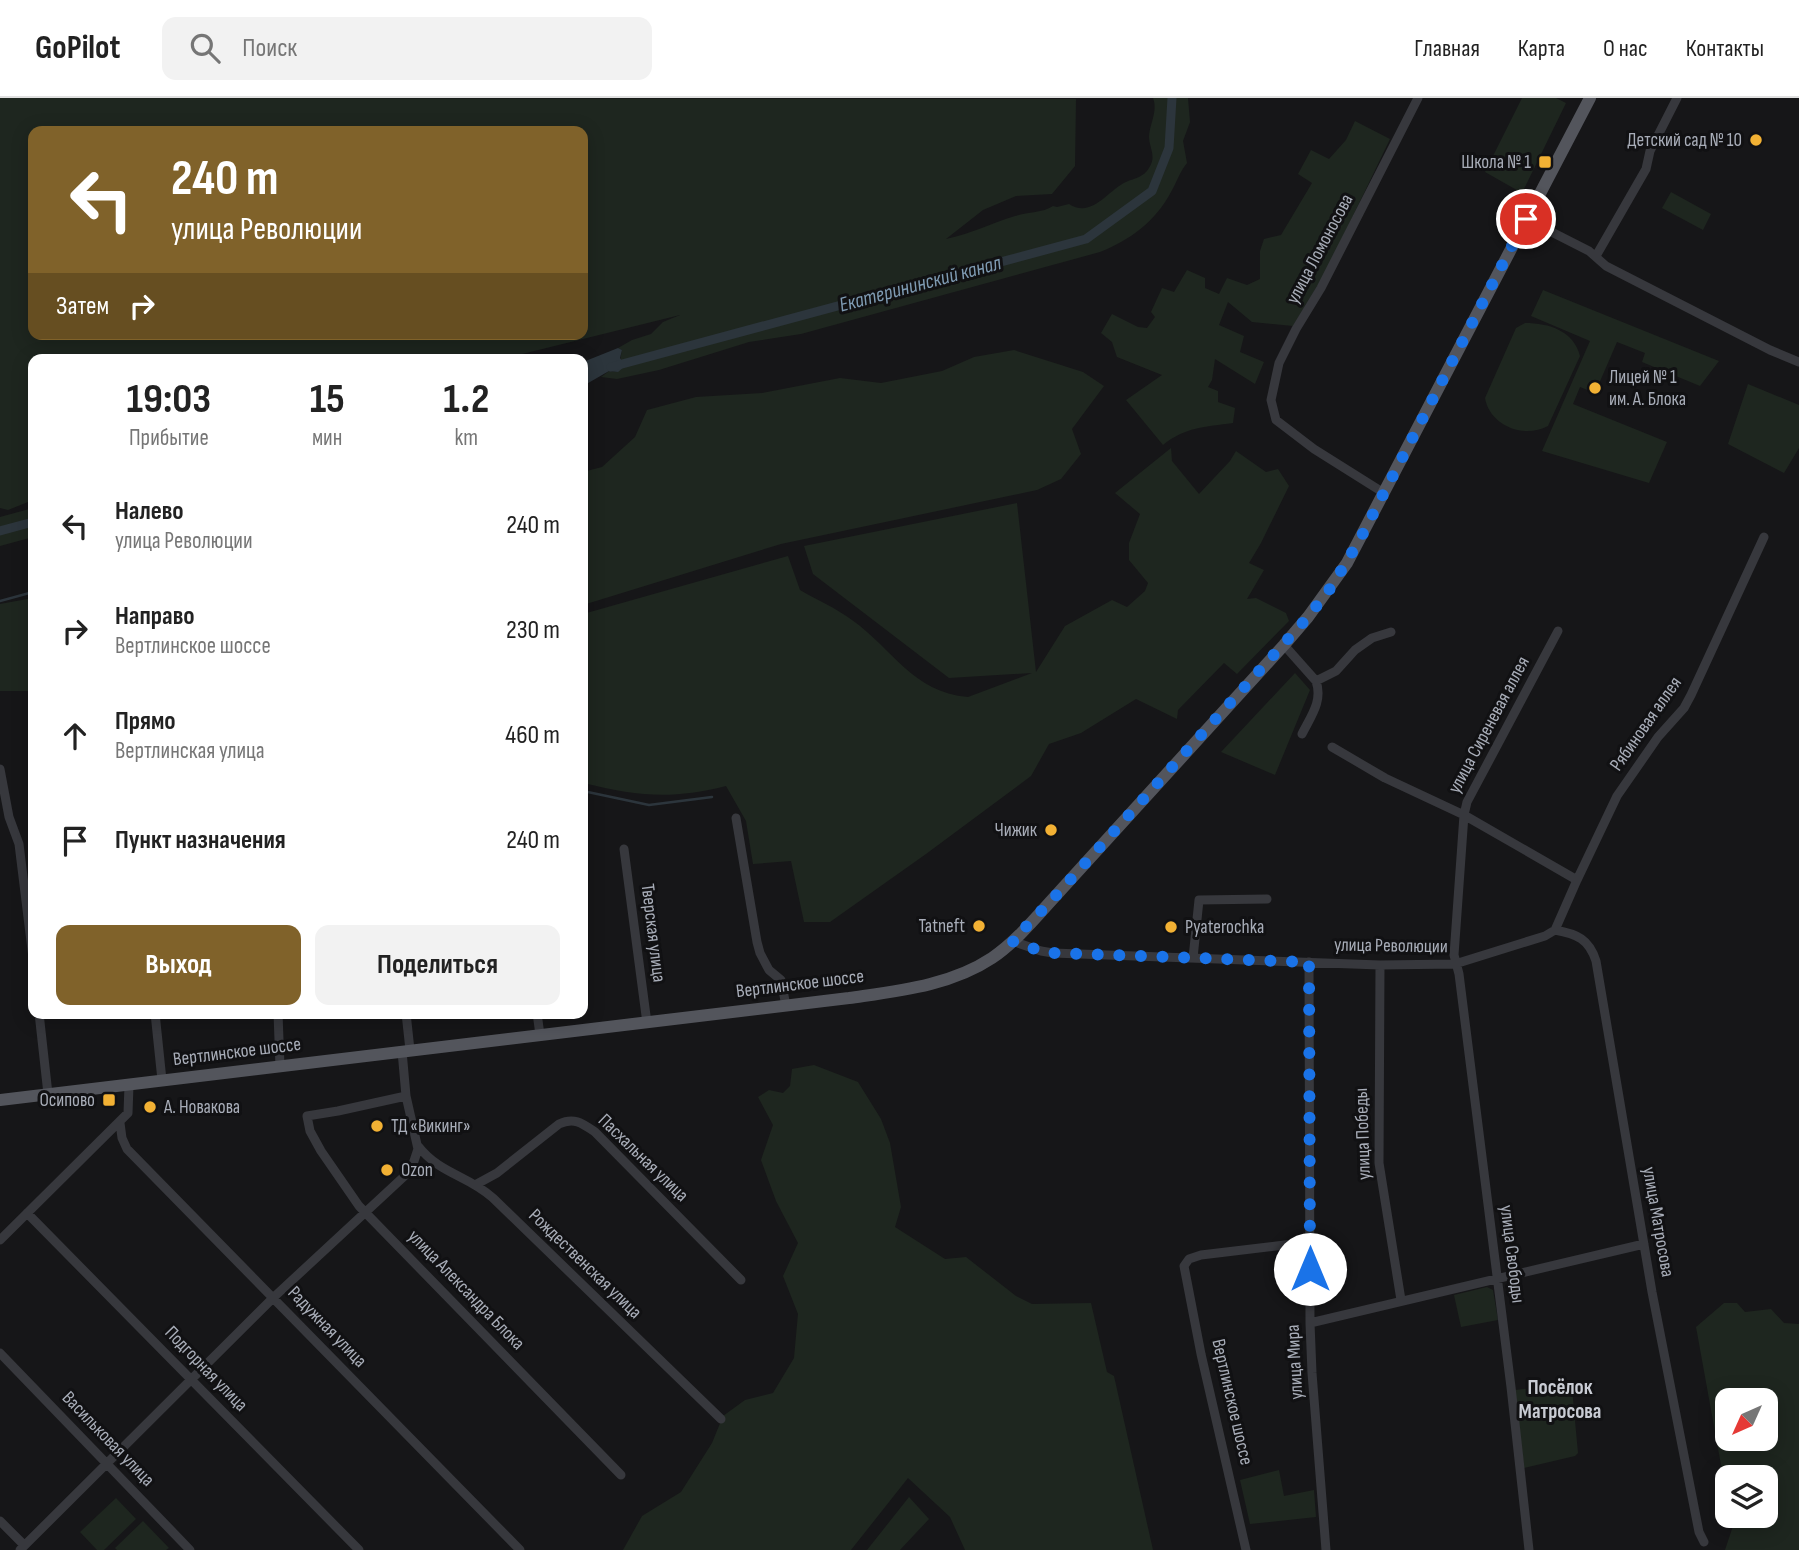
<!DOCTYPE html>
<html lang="ru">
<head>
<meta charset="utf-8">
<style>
	body { margin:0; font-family:"Sofia Sans Condensed",sans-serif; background:#f2f2f2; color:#222; height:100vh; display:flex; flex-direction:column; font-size:26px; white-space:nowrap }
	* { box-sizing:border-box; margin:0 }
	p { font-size:23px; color:#767676 }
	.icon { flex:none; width:38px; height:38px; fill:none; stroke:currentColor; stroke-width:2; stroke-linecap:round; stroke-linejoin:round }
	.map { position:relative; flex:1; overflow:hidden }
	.drawer { position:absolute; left:28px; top:256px; width:560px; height:665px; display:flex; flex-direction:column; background:#fff; border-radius:14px; box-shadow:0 4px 18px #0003 }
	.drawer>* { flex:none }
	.hud { position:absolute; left:28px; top:28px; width:560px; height:214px; border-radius:14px; box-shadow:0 4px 18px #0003; background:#80622a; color:#fff; overflow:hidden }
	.needle { width:46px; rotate:225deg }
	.controls { position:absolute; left:1715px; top:1290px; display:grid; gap:14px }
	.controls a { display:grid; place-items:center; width:63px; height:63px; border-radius:14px; background:#fff; box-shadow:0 4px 18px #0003; font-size:35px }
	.pin { position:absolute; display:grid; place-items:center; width:60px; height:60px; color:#fff; margin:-30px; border:4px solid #fff; border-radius:50%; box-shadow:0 2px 7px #0007 }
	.me { position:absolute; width:77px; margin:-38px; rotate:0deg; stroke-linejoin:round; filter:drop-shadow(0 0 5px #0008) }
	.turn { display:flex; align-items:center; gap:24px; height:147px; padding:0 28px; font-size:32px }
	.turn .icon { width:91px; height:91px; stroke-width:2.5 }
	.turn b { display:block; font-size:49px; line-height:60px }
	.then { display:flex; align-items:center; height:66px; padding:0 28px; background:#0003; gap:14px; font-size:26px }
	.eta { display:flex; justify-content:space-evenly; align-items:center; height:119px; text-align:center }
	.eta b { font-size:42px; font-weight:700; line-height:49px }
	.cta { display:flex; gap:14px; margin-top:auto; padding:14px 28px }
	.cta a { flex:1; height:80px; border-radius:14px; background:#80622a; color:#fff; font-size:28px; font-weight:700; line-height:80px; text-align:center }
	.cta a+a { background:#f2f2f2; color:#222 }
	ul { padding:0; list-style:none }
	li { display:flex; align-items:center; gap:21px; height:105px; padding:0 28px }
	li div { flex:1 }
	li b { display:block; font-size:26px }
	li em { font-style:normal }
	header { display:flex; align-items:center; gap:42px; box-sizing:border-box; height:98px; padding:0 35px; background:#fff; border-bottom:2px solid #e0e0e0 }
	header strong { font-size:33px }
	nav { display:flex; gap:38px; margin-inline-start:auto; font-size:24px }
	.search { width:490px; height:63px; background:#f2f2f2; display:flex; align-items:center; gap:18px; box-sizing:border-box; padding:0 24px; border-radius:14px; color:#767676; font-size:26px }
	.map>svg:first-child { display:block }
</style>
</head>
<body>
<header>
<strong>GoPilot</strong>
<div class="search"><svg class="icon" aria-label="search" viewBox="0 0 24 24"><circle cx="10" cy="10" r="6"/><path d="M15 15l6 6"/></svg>Поиск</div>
<nav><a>Главная</a><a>Карта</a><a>О нас</a><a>Контакты</a></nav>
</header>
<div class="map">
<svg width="1799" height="1452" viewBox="0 0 1799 1452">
	<rect width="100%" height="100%" fill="#161618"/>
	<path fill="#1e261f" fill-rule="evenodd" d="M0,0L1076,1L1075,68L1052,96L1016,98L983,112L946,141C971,136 992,125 1015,118C1028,114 1042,115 1053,108L1057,109L1069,106C1092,121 1108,92 1126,84C1135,80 1144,79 1149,70C1157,58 1149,50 1149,38C1150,25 1158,13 1153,0H1188L1190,24L1183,43L1187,65C1179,75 1177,84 1171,94C1155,124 1130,142 1100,154L801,236L749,244L659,272L617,281L601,279L609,273L618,274L622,252L618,250L632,242L651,236L663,224L680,217L502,261H33V402L8,412L0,410ZM33,33H583V236H33Z
		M1522,0H1556L1566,5L1522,95L1485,74Z
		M1355,23L1390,41L1327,172L1293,228L1252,224L1228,204L1219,227L1244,238L1240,254L1264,264L1255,286L1215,261L1212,282L1208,289L1218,293V304L1235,310L1233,325C1205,329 1185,329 1163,347L1126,302L1162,277L1117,259L1112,244L1101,235L1112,216L1138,229L1147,230L1155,219L1151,214L1162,190L1174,194L1187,172L1205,180V190L1219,196L1227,180L1247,187L1260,181V153L1264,141L1281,137L1312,85L1298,76L1311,52L1329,61L1346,42Z
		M1671,94L1711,116L1703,132L1662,110Z
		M1543,192L1719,263L1700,288L1642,264L1645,255L1617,244L1595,295L1580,289L1573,306L1667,344L1649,385L1542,353L1590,243L1531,218Z
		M1525,225C1549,225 1574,233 1580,258L1548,328C1524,341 1490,328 1485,300L1516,230Z
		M1014,252L1083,274L1104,288L1072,331L1081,356L1061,381L1037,392L781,446L583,507V374L602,369L635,339L647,312L696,299L762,295L840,280L881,285L942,273L974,259Z
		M1748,286L1799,307V350L1784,375L1728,346Z
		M1171,350L1172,363L1199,396L1230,363L1236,353L1266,374L1278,371L1289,388L1261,445L1249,465L1264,472L1247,501L1256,500L1286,515L1289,523L1237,576L1224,565L1178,612L1177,621L1136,601L1081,635L1049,646L1031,678L926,756L830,824H804L791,763L753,766L746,723L726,688C670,702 638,698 583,685V516L788,458L800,492C817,502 836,510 852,522C893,551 912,594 968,599L1032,575L949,580L813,476L804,448L1017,405L1036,574L1065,528L1112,502L1127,509L1145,493L1148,485L1129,462V445L1140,416L1115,395Z
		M33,410V439L0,448V419Z
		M33,500V593H0V506Z
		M1295,575L1310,592L1275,677L1221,654Z
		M814,967L858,984L881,1021L890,1045L901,1109L895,1129L945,1161L966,1159L1016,1198L1032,1206L1091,1205L1107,1274L1114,1278L1153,1452H965L950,1419L908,1380L851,1452H623L642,1418L681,1394L712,1345L723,1318L745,1302L773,1295L794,1260L798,1216L783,1178L798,1145L776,1103L761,1062L773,1027L758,999L769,992L783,995L790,988L792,971Z
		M1487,1189L1493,1192L1498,1222L1461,1229L1454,1197Z
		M1724,1205H1737L1745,1214L1771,1211L1784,1225L1799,1226V1452H1725L1734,1425L1732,1418H1766V1379H1727V1400L1696,1229ZM1727,1302H1766V1340H1727Z
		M1567,1286L1572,1290L1578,1355L1575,1358L1524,1370L1515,1292Z
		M1279,1372L1284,1398L1314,1392L1316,1419L1250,1426L1240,1382Z
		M909,1399L929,1421L900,1452H867Z
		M116,1400L136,1421L104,1452H97L80,1434Z
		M143,1423L169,1450L166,1452H117L115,1450Z"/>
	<path fill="#2c353c" d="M618,250L622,252L620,260L625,268L618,274L609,273L583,288V264Z"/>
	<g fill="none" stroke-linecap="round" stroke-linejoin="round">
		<path stroke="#2c353c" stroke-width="2.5" d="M0,503L33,494
			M583,693L649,707L712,699"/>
		<path stroke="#2c353c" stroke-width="9" d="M611,269L1086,141L1152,93L1169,50L1172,0
			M0,433L33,424"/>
		<path stroke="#37383d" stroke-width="9" d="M1526,121L1589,153L1606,168L1770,252L1799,264
			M1596,158L1646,71L1650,53L1677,0
			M1384,395L1314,351L1276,322L1271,302L1279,265L1296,231L1321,190L1418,0
			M1284,547L1316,583
			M1302,636C1311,618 1323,603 1316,583L1336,573L1355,552L1372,540L1391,534
			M1332,649L1385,680L1464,717L1577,782
			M0,671L9,719L19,746L33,860
			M736,720L757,844L760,855L769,872L781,882L786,908
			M624,751L647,925
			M1555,832C1577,836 1589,841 1596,863L1652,1194L1699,1434L1704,1444
			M1555,832L1577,782L1617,698L1658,639L1684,610L1691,597L1764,439
			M1012,843L1041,853L1053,855L1380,867L1455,866L1545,838L1555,832
			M1193,860L1199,802L1267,801
			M1309,864L1310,1225L1312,1275L1326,1452
			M1380,867L1379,1065L1401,1202
			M39,915L48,996
			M155,915L162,982
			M278,915L280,969
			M406,915L410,952
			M537,915L540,937
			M406,998L338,1013L307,1018L310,1033L321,1053L359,1108L621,1377
			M120,1025L122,1040L127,1051L520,1452
			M418,1048C441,1077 468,1077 493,1100L721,1321
			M475,1087L497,1075L559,1026C574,1019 582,1025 595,1034L741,1182
			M27,1115L359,1452
			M0,1142L128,1015L129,987
			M1310,1225L1644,1146
			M0,1255L190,1452
			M0,1423L24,1447
			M20,1452L274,1199L411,1072L418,1051L406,998L402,953
			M1246,1452L1201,1256L1184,1168L1189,1161L1201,1157L1309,1144
			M1529,1452L1511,1289L1459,876L1454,857L1464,717L1467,704L1558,533"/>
		<path stroke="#53555c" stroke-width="12" d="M0,1002L849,900C897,893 950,888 992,860C1014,845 1032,824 1050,804L1284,547L1308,519L1347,465L1590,0"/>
	</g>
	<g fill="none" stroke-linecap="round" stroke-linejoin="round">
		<path stroke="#1a73e8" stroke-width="12" stroke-dasharray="0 21.6" d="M1310,1171L1309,864L1053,855L1041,853L1012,843L1050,804L1308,519L1332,488L1360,441L1526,121"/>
	</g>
	<g fill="#f2b134" stroke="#111113" stroke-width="2.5">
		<circle cx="1756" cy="42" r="7"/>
		<rect x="1538" y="57" width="14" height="14" rx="3.5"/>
		<circle cx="1595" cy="290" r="7"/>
		<circle cx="1051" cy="732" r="7"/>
		<circle cx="979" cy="828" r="7"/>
		<circle cx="1171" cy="829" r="7"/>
		<rect x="102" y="995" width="14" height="14" rx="3.5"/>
		<circle cx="150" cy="1009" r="7"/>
		<circle cx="377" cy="1028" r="7"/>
		<circle cx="387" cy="1072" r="7"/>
	</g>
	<g text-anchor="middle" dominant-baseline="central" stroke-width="6" stroke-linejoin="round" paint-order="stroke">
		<g font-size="19" fill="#a8adb8" stroke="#111113" text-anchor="end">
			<text x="1742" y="42">Детский сад № 10</text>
			<text x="1531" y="64">Школа № 1</text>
			<text x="1609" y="279" text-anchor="start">Лицей № 1<tspan x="1609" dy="22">им. А. Блока</tspan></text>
			<text x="1037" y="732">Чижик</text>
			<text x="965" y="828">Tatneft</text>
			<text x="1185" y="829" text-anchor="start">Pyaterochka</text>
			<text x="95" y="1002">Осипово</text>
			<text x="164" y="1009" text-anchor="start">А. Новакова</text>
			<text x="391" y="1028" text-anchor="start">ТД «Викинг»</text>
			<text x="401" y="1072" text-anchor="start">Ozon</text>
		</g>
		<g font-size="19" fill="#a8adb8" stroke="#111113">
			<text transform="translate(1320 151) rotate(-62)">улица Ломоносова</text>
			<text transform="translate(1646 626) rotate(-55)">Рябиновая аллея</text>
			<text transform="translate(1489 627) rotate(-62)">улица Сиреневая аллея</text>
			<text transform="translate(653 835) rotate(83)">Тверская улица</text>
			<text transform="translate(1391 848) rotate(1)">улица Революции</text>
			<text transform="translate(800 886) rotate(-7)">Вертлинское шоссе</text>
			<text transform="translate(237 954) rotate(-7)">Вертлинское шоссе</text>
			<text transform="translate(1363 1036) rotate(-92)">улица Победы</text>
			<text transform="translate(643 1060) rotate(44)">Пасхальная улица</text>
			<text transform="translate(1658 1124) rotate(80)">улица Матросова</text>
			<text transform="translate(1512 1156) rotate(83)">улица Свободы</text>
			<text transform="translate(585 1166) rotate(44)">Рождественская улица</text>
			<text transform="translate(466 1192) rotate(46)">улица Александра Блока</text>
			<text transform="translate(327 1229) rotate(46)">Радужная улица</text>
			<text transform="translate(1295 1264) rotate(-93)">улица Мира</text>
			<text transform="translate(206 1271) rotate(46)">Подгорная улица</text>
			<text transform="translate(1232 1304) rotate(77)">Вертлинское шоссе</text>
			<text transform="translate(108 1341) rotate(46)">Васильковая улица</text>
		</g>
		<g font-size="21" font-style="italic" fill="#7f9bb3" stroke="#111113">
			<text transform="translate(920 186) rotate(-15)">Екатерининский канал</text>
		</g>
		<g font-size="21" font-weight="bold" fill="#c9ccd4" stroke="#111113">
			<text x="1560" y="1289">Посёлок<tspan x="1560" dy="24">Матросова</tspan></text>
		</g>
	</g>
</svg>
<div class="controls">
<a><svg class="needle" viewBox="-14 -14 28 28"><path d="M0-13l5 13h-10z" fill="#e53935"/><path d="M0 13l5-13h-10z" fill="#767676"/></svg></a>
<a><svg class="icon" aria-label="layers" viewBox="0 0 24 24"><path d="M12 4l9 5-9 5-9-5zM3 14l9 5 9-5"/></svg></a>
</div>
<div class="pin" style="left:1526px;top:121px;background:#d93025"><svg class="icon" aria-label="arrive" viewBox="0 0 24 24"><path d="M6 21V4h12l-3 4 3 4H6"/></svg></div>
<svg class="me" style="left:1310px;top:1171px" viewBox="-20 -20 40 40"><circle r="19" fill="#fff"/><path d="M0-13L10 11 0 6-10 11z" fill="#1a73e8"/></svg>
<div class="hud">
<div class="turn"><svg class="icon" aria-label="left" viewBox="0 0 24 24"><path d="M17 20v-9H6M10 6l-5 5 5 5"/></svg><div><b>240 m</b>улица Революции</div></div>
<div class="then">Затем<svg class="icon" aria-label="right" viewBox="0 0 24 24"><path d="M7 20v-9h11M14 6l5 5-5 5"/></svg></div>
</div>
<section class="drawer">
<div class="eta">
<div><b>19:03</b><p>Прибытие</p></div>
<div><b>15</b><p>мин</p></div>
<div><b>1.2</b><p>km</p></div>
</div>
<ul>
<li><svg class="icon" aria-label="left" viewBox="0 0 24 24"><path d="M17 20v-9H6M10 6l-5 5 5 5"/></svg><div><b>Налево</b><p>улица Революции</p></div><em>240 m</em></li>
<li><svg class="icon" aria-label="right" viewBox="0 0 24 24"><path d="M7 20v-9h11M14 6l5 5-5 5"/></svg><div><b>Направо</b><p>Вертлинское шоссе</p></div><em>230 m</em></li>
<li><svg class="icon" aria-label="ahead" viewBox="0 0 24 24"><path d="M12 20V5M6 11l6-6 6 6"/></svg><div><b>Прямо</b><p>Вертлинская улица</p></div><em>460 m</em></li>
<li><svg class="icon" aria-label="arrive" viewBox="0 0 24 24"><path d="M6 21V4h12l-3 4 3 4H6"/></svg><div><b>Пункт назначения</b></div><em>240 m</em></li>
</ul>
<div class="cta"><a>Выход</a><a>Поделиться</a></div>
</section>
</div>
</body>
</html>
